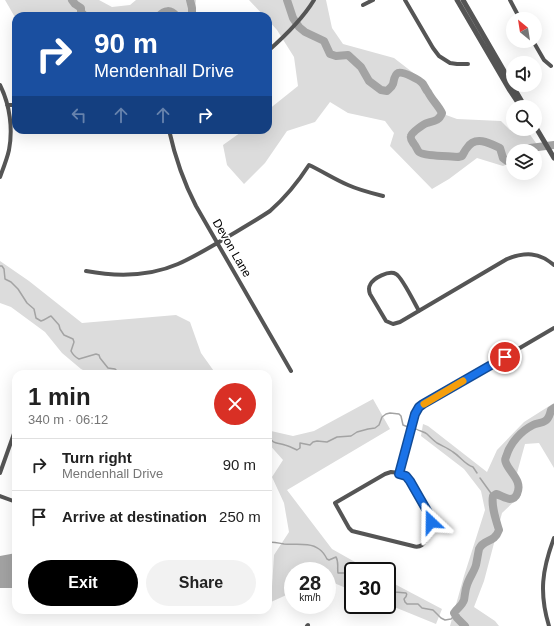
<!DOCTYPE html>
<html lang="en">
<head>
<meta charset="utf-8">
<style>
	body { margin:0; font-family:Helvetica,sans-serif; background:#f2f2f2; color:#222; height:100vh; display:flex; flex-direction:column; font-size:15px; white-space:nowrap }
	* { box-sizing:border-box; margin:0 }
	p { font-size:13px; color:#767676 }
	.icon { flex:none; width:22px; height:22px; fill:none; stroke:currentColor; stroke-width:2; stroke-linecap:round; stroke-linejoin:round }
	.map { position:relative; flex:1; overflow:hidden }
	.panel { position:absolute; left:12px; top:370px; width:260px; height:244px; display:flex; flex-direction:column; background:#fff; border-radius:12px; box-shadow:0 4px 16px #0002 }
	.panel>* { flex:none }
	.hud { position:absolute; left:12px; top:12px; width:260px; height:122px; border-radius:12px; box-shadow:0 4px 16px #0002; background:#1a4fa0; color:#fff; overflow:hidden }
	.needle { width:26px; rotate:330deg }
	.tools { position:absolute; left:506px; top:12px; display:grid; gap:8px }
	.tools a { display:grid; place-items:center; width:36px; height:36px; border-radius:50%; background:#fff; box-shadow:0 4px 16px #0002; font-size:20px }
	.speed { position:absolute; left:284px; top:562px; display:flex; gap:8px; font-size:20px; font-weight:700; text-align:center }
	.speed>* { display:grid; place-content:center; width:52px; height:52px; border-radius:50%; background:#fff; box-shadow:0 4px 16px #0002; line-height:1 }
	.speed small { font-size:10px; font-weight:400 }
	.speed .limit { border:2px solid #111; border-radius:6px; background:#fff; color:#111 }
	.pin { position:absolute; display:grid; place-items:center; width:34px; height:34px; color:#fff; margin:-17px; border:2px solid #fff; border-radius:50%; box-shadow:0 1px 4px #0007 }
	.me { position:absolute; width:44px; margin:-22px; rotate:337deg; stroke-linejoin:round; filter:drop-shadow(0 0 3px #0008) }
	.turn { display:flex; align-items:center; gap:14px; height:84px; padding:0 16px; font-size:18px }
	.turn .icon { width:52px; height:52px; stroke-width:2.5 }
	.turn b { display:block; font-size:28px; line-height:34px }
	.lanes { display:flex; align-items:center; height:38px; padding:0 16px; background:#0003; justify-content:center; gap:20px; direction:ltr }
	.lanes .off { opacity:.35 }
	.round { display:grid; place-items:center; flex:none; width:42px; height:42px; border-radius:21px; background:#f2f2f2 }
	.summary { display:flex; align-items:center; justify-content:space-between; height:68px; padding:0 16px }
	h1 { font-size:24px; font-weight:700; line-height:30px }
	.cta { display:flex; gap:8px; margin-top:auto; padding:8px 16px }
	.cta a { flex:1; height:46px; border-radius:24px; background:#000; color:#fff; font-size:16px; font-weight:700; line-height:46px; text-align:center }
	.cta a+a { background:#f2f2f2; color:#222 }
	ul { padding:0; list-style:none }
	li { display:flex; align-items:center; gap:12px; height:52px; padding:0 16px; border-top:1px solid #e0e0e0 }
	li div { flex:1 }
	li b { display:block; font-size:15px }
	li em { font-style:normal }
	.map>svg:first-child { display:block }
</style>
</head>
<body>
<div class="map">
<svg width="554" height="626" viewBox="0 0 554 626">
	<rect width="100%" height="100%" fill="#fff"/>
	<path fill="#dcdcdc" d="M5,0H99L112,7L130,5L136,0H196L195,11L193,16H16V19Z
		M249,0H326L332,28L343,44L394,58L425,82L446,115L457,119L501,121L510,130L516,129H526L541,150L535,152V151H513V162L503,166L477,158L449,179L432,189L390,146L394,133L385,121L348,113L330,102L315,122L287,131L265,163L244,184L227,165L223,145L244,130H268V110L298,86L294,57L277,30L268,20V16H264Z
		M0,261L29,281L82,323L176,315L190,322L201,353L216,374H91L81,369L62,353L45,332L11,307L0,303Z
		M373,399L390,429L287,490L332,549L371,571H353V591L327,580V571H293V592L271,602L274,555L289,532L284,503L272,477L283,460L268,443V428L271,431L293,436L314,431Z
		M554,403V468L539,443L525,444L517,473L521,495L502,513L484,581L474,607L495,621L499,626H450L464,576L485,510L481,491L464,469L421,436L423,424L428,426L487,472L497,450L524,422Z
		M387,580L442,609L436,624L387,604Z"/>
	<path fill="#a3a3a3" d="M16,553V588H0V556Z"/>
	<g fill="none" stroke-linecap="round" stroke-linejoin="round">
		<path stroke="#a3a3a3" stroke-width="1.5" d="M0,266H2L4,269L5,279L11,282L18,289L27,303L34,309L36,318L41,321C45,320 48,317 51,316L59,325L60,329L64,335L73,339L74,342L71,351C73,355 75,357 79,359L96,354L99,355L100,358L108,368L115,369L119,373L125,374
			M416,429C419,431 425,432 427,434C431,438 433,440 437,443C442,446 448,448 453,452C461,457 464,464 473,467L477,473
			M268,436C274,445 277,442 285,445C289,446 293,448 297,450L300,448V443L310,445L313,442L317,441L327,442L337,437L351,436L357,432L368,429L375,428L379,425L382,417L386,414L390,413L399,414L401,416L403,425L408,427
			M480,478L493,496
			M268,542C274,542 279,543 284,544C295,545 310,542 319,549C322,551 325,555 327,559L329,560L336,557C339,562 337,567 338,573H353
			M362,571L365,570L370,571
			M387,589H390L395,592L406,593C408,595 406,597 404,599L405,602L407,604H418L422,608L433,610L441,618L445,620L451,619L455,615"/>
		<path stroke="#a3a3a3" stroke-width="8" d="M72,0L75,4L81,8V12L85,16
			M190,0L192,8V16
			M287,0L293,18L299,27L305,32L324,41L330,54L336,56L348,55L361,67L369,81L381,90L387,91C389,89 392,87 393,84C394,81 394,75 398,73C403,71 420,80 423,84C425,87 426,90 428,92C432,100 438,105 442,113C439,121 434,121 427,123C424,124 412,132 411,136C410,139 412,141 414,144C416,146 417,150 419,152C423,156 450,156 458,157L462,156C464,153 465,150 467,148C475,135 490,143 500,148L503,158L507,161L513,160
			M159,16C164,10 171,9 176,16
			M525,151L530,148L554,145
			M465,626L457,618L454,613C457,608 462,606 464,600C465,595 465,590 467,585C469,578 474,572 476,565C477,560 478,554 479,549C484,538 494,544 499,530C496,520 491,506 493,496L496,494C500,495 506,499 510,499C513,499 516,497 517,494C523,481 510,473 506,463C505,461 505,459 506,457C510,443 521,431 533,425C537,423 542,423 545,421C549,419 550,414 551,410L554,408"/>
		<path stroke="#555" stroke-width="4" d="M405,0L433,48L439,56L450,63L457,64H468
			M510,0L520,19
			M363,5L373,0
			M533,41L544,60L551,66
			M268,51C285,36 302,20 314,0
			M0,85C10,105 13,129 9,150C7,159 3,169 0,177
			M7,105H16
			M169,130C175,157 183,181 196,206L291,371
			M86,271C118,277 148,277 178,264C194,257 209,248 224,239C239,230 255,221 270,211C286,197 298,182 309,165C322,171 334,179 348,185C359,190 371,193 383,196
			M419,311C415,304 402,277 396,274C389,270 373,278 370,285C368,288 369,291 370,294L386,321L393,324L400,322L507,259C525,252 539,252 554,265
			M391,472L399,473L408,479L431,517C432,522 427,542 422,545C419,547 416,547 413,546L352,531L349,528L335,503L385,474Z
			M0,473L16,428
			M399,473L415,414L419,407L554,328
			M0,496L16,502
			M307,626L308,625
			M549,626C539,593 542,570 554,538"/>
		<path stroke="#555" stroke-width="5" d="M457,0L509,89L521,107
			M463,0L525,107
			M535,126L554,158"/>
	</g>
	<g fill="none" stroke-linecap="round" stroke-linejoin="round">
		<g stroke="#114b97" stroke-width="10">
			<path id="route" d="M431,522L430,516L410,481L406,476L399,474L415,414L419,407L423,404L505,357"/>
		</g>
		<use href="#route" stroke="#1a73e8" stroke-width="7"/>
		<path stroke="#f59e0b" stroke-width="7" d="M424,404L463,381"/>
	</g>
	<g text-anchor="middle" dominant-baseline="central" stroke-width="3.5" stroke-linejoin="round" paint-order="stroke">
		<g font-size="12" fill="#000" stroke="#fff">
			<text transform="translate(232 248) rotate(60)">Devon Lane</text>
		</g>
	</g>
</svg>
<div class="tools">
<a><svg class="needle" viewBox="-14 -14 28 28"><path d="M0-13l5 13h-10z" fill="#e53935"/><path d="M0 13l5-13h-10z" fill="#767676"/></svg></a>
<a><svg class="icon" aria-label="sound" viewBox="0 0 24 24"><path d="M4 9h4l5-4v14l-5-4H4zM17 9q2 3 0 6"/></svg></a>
<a><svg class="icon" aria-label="search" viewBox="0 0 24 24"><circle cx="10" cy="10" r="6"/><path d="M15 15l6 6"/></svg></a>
<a><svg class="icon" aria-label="layers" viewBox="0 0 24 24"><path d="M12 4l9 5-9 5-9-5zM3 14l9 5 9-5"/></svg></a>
</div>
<div class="speed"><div>28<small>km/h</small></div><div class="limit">30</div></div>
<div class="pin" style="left:505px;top:357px;background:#d93025"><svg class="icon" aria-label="arrive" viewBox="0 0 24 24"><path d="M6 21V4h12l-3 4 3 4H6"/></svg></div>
<svg class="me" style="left:431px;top:522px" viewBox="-20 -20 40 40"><path d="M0-17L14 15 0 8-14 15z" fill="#1a73e8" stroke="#fff" stroke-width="4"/></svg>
<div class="hud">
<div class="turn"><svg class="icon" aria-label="right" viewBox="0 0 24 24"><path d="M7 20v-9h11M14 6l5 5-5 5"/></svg><div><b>90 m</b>Mendenhall Drive</div></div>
<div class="lanes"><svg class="icon off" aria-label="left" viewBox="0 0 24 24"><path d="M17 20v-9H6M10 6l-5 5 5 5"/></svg><svg class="icon off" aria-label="ahead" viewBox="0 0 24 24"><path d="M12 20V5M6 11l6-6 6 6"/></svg><svg class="icon off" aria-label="ahead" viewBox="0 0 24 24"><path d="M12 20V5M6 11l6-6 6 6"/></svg><svg class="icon" aria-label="right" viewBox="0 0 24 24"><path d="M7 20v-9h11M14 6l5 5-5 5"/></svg></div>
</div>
<section class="panel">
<div class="summary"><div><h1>1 min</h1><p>340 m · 06:12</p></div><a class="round" style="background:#d93025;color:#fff"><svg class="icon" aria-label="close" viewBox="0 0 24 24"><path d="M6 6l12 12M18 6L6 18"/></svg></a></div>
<ul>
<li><svg class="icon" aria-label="right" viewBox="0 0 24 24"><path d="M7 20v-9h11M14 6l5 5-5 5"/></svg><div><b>Turn right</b><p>Mendenhall Drive</p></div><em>90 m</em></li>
<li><svg class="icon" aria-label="arrive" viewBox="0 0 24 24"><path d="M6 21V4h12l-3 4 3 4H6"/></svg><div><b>Arrive at destination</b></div><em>250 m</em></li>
</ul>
<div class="cta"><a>Exit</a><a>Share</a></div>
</section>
</div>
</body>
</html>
